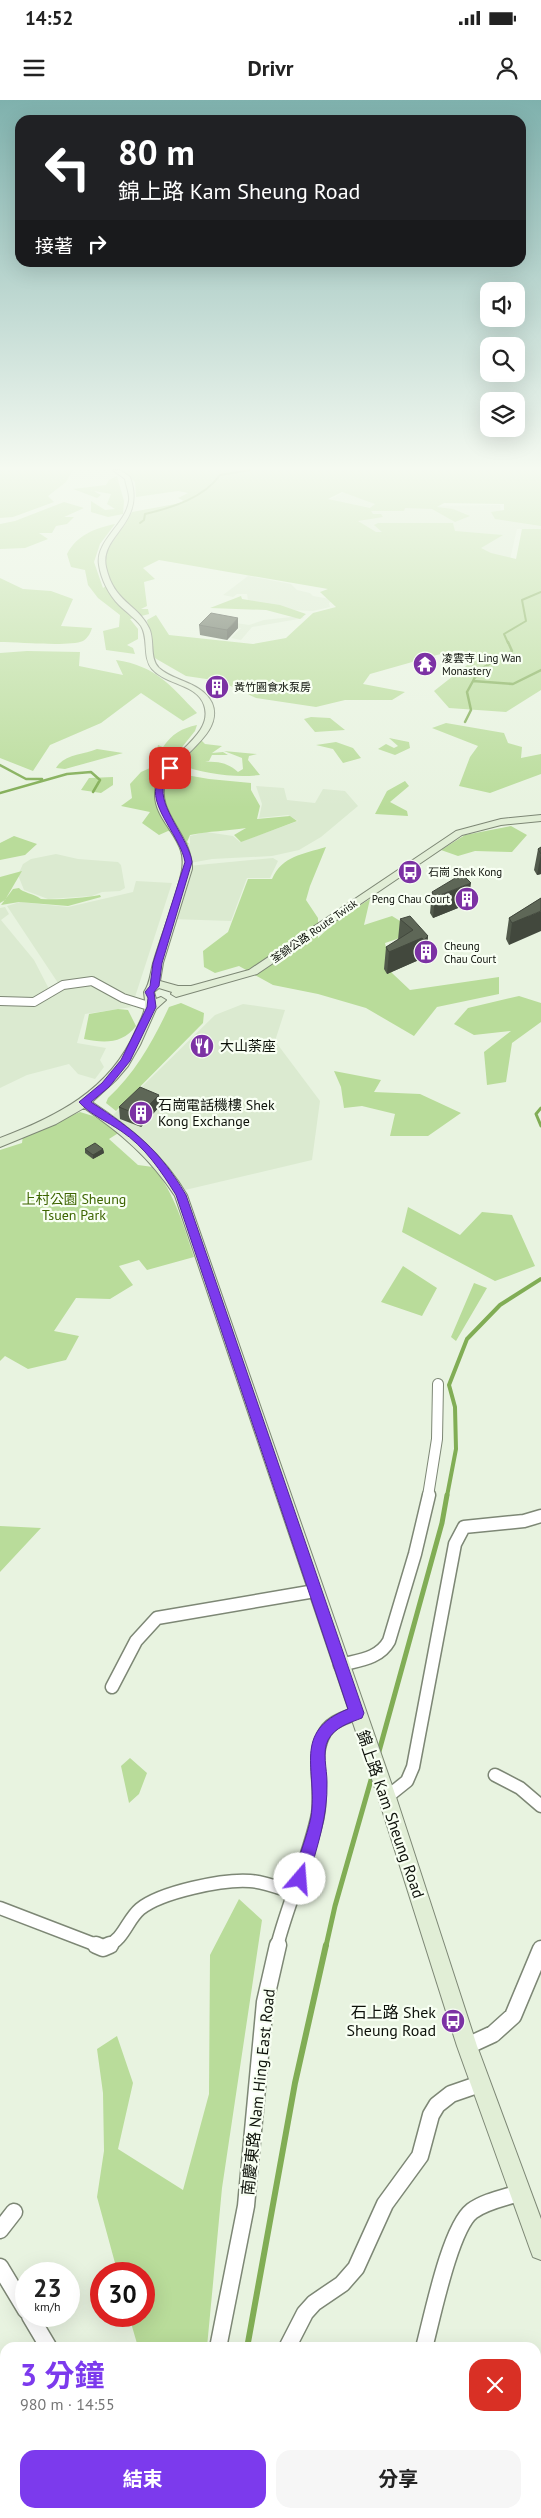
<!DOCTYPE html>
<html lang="zh-TW">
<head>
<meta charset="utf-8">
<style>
	body { margin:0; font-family:"PT Sans","Noto Sans TC",sans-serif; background:#f6f6f6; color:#222; height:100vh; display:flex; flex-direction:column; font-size:19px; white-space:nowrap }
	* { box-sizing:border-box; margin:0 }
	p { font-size:16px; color:#767676 }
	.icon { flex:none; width:28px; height:28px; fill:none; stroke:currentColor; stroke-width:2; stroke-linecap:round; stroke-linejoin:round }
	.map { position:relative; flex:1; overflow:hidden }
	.drawer { position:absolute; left:0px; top:2242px; width:541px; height:176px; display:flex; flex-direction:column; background:#fff; border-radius:15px 15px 0 0; box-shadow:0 5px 20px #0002 }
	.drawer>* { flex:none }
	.top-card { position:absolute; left:15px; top:15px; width:511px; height:152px; border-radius:15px; box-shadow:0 5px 20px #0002; background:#202124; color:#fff; overflow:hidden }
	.tools { position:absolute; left:480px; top:182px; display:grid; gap:10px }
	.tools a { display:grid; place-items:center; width:45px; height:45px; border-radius:10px; background:#fff; box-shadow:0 5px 20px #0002; font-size:25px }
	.speed { position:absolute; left:15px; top:2162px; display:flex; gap:10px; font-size:25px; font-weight:700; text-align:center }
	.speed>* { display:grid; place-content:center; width:65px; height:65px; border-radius:50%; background:#fff; box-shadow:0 5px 20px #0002; line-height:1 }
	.speed small { font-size:12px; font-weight:400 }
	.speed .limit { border:8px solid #d22; background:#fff; color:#111 }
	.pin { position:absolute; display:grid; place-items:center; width:42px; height:42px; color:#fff; margin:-21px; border-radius:10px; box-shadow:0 2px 8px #0006 }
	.me { position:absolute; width:55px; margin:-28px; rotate:18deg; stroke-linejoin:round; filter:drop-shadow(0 0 4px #0008) }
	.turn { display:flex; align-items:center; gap:18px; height:105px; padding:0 20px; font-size:22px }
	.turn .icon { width:65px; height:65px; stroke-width:2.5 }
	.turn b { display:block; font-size:35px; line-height:42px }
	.then { display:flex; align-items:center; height:48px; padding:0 20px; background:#0003; gap:10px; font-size:19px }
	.round { display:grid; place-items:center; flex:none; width:52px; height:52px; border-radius:15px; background:#f6f6f6 }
	.headline { display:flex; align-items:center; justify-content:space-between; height:85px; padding:0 20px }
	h1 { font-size:30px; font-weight:700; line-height:38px; color:#7c3aed }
	.button { display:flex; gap:10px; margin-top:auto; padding:10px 20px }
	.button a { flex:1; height:58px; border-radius:15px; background:#7c3aed; color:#fff; font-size:20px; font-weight:700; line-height:58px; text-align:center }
	.button a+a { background:#f6f6f6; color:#222 }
	.status { display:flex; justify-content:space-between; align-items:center; height:35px; padding:0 25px; background:#fff; direction:ltr }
	.status svg { height:14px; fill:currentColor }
	header { display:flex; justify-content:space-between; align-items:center; height:65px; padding:0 20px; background:#fff; font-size:22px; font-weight:700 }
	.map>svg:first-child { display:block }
</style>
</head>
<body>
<div class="status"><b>14:52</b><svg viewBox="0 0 49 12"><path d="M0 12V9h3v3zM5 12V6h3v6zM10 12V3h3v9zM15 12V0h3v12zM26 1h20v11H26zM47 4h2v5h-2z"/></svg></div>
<header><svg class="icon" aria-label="menu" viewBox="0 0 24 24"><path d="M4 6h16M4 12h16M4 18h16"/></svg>Drivr<svg class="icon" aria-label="person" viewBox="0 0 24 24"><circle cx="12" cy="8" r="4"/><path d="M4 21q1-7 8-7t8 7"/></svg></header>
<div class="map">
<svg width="541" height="2418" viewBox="0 0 541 2418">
	<rect width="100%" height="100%" fill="#e8f3e0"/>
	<path fill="#dbead0" d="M360,384L437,406L500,405L502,418L541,421V429H517L508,468L352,434L364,415L331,399Z
		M248,476L291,484L297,490L310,493L313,496L330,499L332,501L329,503L330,507L313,511L291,510L248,501L247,494H237L233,497L223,495Z
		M301,516L304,518L252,527L241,540L231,538L241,528L213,524L216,520L249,525L264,520Z
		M256,686L284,688L287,700L315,703L323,689L345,691L358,706L321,737L299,750L272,756L212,759L190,763L187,746L190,744V736L206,732L233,736L240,742L298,721L288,715L259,718L262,704Z
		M56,754L78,759L118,762L121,765L125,788L120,791L102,792L92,796L48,799L24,790L18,775L23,764L31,759Z
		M273,758L278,761L270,778H247L231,821L171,819L188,766Z
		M136,781L172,783L134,900L124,897L102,881L87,878L58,883L7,806L20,802L68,807L133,792Z
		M5,807L9,814L1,820L34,860L48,887L46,893L31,900L0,899V808Z
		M91,883L132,907L85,914L77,943L106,948L100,960L104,967L95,979L78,974L69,964L27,975L0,988V903L37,904L45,901L59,888Z
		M243,904L285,910L275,941L320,1001L312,1060L185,1090L145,1041L111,1017L215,915Z"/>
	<path fill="#b9dc9a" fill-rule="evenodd" d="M0,370H73L66,382L48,396L54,402L13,417L0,418Z
		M121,370H541V426L495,419L491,412L504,410V404L444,403L437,407L453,409L470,416L455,422L432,409L405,408L404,411H371L373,414H381L383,417L358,421L376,432H382L374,425L378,423H453L455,431L503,435L481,448L491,453L516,459L522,429H541V590L506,612L449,608L434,591L476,558L444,553L370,574L363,584L405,592L392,600H345L316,607L256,598L220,581L186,576L153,557L147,520L156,515L169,535L253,544L286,538L313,513L336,507L320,492L328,489L159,460L143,468L155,479L144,482L147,506L141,509H148L149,514L130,519L138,529V539L127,545L133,548L135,554L106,550L103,531L119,527L120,515L98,498L88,485L85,470L71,467L67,454C77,435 95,428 115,424L100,444L94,462L103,488L107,485L103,457L132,412L186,402L178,398L188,393L178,391L136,397L135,382ZM342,392L375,404L370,408L328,399Z
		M117,376L124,401L123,414L108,417L91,412V401L105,410L115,409L107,404L111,394L94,391L101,395L97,398L73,389L106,385L109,380Z
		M64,402L84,408L64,417H74L67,424L56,426L52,433H39L48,439L25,448L0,449V424L15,421Z
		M0,478L23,489L51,491L73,499L61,526L92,528C91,532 88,538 83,541C69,547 18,542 0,542Z
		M241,496L242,499L280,505L306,514L300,519L266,510L210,508Z
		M27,551L80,552L79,566L123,575L116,560C156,566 170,585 197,613L183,621L141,593L101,623L50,645L33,671L0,658V553Z
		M311,617L330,618L345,630L315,632L304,619Z
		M446,623L504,633L508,643L522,647L521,658L541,654V674L490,693L459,686L470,657L478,646L432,628Z
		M197,625L195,631L163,671L209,679L251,683V690L260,706L257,719L290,716L297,721L241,742L234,735L246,728C227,731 209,731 190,735L187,742L189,744L187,745L180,733L168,731L159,735L142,723L150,712L121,706L132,698L130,684L141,672L159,664L166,656L157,649L158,645L163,647C172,634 182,628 197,625Z
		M389,638L409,642L410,648L395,655L378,649L386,644L394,648L398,646Z
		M201,640L205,644L222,646L212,653L223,652L228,655H212L209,661L205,662C218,661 228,663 238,672L243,669L242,658L224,651L257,654L249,656L248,660L260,675C235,678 204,674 181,665L185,649Z
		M336,642L353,648L361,658L343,663L333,649L316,645Z
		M97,649L123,653L65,669L56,668C64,654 83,655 97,649Z
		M113,677V685L101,693L81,690L89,678Z
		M405,681L409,686L390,702L407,711L408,716L375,714L387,691Z
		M511,726L527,735L512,752L475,751L458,756L441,750L465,735Z
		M14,736L37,744L25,755L0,760V743Z
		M326,747L310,786L306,800L318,818V838L337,820L370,799L364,825L392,816L418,832L385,843L392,873L410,890L499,877V894L437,907L414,936L366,908L318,894L273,885L239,866L215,873L204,867L203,851L228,832L248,779H272C282,756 303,754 326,747Z
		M22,771L5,800L0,803V777Z
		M19,788C23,793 33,793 41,799C59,800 82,798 100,795L101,797L68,806L19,802L1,805L13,789Z
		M519,896L541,903V922L512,943L506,982L487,985L484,952L511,931L474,935L454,924L468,908Z
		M181,903L204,913L203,923L116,1011L106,1003L108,998C136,972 153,941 169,907Z
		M118,909L128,910L136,926C123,944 104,943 84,939L89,914Z
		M334,971L381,980L374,992L420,994L461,1013L428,1036H390L395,1014L362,1006L344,1008L341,987Z
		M80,1012L93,1016L120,1032L109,1039L138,1065L153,1067C175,1094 183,1124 194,1157L147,1170L139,1160L119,1166L133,1185L110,1199L76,1198L54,1231L79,1236L66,1260L28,1269L5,1256L0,1261V1050L22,1043L23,1035Z
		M408,1107L460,1135L482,1112L512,1115L535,1166L495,1181L402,1132Z
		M403,1166L437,1188L422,1216L381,1202Z
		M474,1183L487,1188L456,1241L451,1237Z
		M0,1426L41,1428L0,1472Z
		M130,1658L147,1673L139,1694L129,1703L121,1666Z
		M239,1799L262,1820L222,2088L207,2247H138L129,2216H144V2174H118L97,2097L104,2051L103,1993L97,1949L117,1936L133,1983L118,2049L183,2090L209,1994L210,1855Z"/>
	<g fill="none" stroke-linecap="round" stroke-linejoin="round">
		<path stroke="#81ad55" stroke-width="2" d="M220,375L250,370
			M140,423L144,420L145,414C171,408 204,398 220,375
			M508,543L504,534L526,521L522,500L541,492"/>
		<path stroke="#81ad55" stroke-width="2.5" d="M473,581L513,584L541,570
			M465,622L471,610L467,592L479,570L512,551L508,542
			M0,665L26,679H42
			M0,693L67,674L91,672L100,680L93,692"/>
		<path stroke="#81ad55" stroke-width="3" d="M541,1008L536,1014L541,1026"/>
		<path stroke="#81ad55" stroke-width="4" d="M447,1396L456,1349L455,1307L449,1285L467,1239L500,1205L541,1179"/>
		<path stroke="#81ad55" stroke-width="5" d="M378,1655L442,1423L447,1395
			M326,1846L335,1806L373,1673"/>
		<path stroke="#81ad55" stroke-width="6" d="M247,2248L295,1983L326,1845
			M218,2418L219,2414"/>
		<g stroke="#7d8775" stroke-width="10">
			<path id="street-far3" d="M0,901L34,902L63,885L92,881L123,898L152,907"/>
		</g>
		<g stroke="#7d8775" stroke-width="12">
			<path id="street-far2" d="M428,1396L437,1339L438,1284"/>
		</g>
		<g stroke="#7d8775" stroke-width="15">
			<path id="street-far1" d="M340,1565C359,1560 379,1559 389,1541L415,1454L429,1395
				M112,1587L136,1541L157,1518L315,1491
				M495,1675L520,1688L541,1706
				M387,1697L407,1681L413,1667L455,1444L464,1427L524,1421L541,1416
				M0,1808L99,1846
				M107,1846C124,1839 127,1820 140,1809C161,1792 223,1779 250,1781C266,1782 281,1789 295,1793
				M277,1846C288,1803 307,1762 317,1719C324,1692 311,1660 323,1636C329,1622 344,1618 357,1613"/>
		</g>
		<g stroke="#7d8775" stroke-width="19">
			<path id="street" d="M96,1845L103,1848L110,1845
				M467,1946L493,1934L513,1916L541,1849
				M0,2130L14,2112
				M0,2167L26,2210
				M30,2216L49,2248
				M218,2248L246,2106L265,1902L278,1845
				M287,2248L305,2213L314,2203L342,2184L356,2168L385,2104L420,2056L431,2015L437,2005L451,1994L480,1984
				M424,2248C432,2218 450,2128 472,2111C486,2101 504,2098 519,2093
				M536,2374L541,2360
				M40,2418L41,2414
				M184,2418L185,2414
				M520,2418L523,2414"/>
		</g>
		<g stroke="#7d8775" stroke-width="2">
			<path id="secondary" d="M113,370H120L130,377C147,424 99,435 106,467C114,503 137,503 149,528C155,540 149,558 159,568C175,582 202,582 212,603C225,634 176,656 166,681C154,711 193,735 192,769L163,863L160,881L178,886H191L249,870L456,731L501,719L541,715V721L501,725L462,735L257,874L176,897L171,894L172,892L159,888L154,892L156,899L161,897L166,900L156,909L140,945L128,966L116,980L92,1002C131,1028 163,1054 187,1095L396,1697L477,1946L541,2119V2160L533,2157L530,2149L457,1946L378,1697L175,1096C150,1058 121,1033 84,1008L56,1024L0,1047V1038C56,1017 110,990 135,932C143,914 147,912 144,892C151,882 150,872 154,860C163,830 176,800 182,770C183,763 183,757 181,751C175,731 154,716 155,693C155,658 216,639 204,605C197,584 166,585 152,569C142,557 149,539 141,526C135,518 126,512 119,505C109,495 101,479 99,465C95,441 126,424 129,401C130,394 126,386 125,379Z"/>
		</g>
		<use href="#street-far3" stroke="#fff" stroke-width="8"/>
		<use href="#street-far2" stroke="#fff" stroke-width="10"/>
		<use href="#street-far1" stroke="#fff" stroke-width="12"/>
		<use href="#street" stroke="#fff" stroke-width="16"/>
		<use href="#secondary" fill="#e1eed6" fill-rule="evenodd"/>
	</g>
	<path fill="#51594b" d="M199,525L238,528L227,540L200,535Z
		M541,747V774L537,775L534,770L538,749Z
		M432,792L468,804L433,818L430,813Z
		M541,798L509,845L506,839L509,818Z
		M400,819L428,836L426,858L422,862L419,860L414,862L387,874L384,869L386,847L398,840Z
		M159,995L160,1006L141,1027L120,1019L119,1007Z
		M85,1049H103L104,1053L93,1059L85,1053Z"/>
	<path fill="#42483d" d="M238,518V528L227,540V530Z
		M541,754V774L537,775Z
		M471,783L468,804L433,818L435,797Z
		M541,811V831L509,845L512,823Z
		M428,836L426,858L422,862L424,840Z
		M422,838L419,860L387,874L389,852Z
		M159,995L160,1006L141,1027L139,1015Z
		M103,1049L104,1053L93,1059V1055Z"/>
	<path fill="#5e6757" stroke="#42483d" d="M211,513L238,518L227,530L199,525Z
		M541,747V754L538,749Z
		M462,774L471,783L435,797L432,792Z
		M541,798V811L512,823L509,818Z
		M410,816L428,836L424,840L422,838L417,840L389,852L386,847L413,830L400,819Z
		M140,987L159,995L139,1015L119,1007Z
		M95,1043L103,1049L93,1055L85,1049Z"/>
	<linearGradient id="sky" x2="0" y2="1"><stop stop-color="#7fb1ad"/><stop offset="0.52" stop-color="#f5faf1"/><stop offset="1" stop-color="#f5faf1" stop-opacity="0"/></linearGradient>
	<rect width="541" height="708" fill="url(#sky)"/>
	<path fill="#7c3aed" stroke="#51269a" d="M168,666L174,668C171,673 166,679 164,685C157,706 189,739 192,762L162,863L159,886L154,892L156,907L130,961L109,987L91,1002C135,1031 159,1049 186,1095L364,1613L362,1618C349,1623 335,1627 328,1640C322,1652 327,1669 327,1682C328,1716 317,1747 308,1779L305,1785L300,1787L294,1785L292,1779C298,1759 307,1737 311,1717C318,1669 291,1632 348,1609L176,1095C161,1071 145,1047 121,1031C108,1022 89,1014 79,1002L102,983L121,960L147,907L148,898L145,892L150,886L153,863L185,762C181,738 151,709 156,687C157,680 164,672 168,666Z"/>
	<defs>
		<g id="temple-disc" transform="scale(1.25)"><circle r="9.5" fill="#7c32a4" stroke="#f8fff3"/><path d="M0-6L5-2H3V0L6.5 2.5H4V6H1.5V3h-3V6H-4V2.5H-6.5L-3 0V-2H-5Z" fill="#fff"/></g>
		<g id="building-disc" transform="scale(1.25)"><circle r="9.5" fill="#7c32a4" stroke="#f8fff3"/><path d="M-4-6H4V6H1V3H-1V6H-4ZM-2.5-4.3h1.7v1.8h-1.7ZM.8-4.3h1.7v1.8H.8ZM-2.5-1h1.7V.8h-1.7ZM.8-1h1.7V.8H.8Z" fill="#fff"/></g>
		<g id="bus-disc" transform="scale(1.25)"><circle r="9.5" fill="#7c32a4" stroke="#f8fff3"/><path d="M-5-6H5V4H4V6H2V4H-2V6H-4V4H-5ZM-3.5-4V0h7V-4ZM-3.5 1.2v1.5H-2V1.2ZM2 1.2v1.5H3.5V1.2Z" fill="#fff"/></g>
		<g id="restaurant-disc" transform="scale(1.25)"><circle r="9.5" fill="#7c32a4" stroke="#f8fff3"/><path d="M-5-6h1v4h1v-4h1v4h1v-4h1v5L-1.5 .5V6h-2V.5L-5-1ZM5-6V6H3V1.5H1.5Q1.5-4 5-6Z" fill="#fff"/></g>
	</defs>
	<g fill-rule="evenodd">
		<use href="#temple-disc" x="425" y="564"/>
		<use href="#building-disc" x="217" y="587"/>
		<use href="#bus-disc" x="410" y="772"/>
		<use href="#building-disc" x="467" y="799"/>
		<use href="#building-disc" x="426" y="852"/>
		<use href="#restaurant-disc" x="202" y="946"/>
		<use href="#building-disc" x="141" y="1013"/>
		<use href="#bus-disc" x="453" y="1921"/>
	</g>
	<g text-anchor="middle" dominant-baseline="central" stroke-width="4.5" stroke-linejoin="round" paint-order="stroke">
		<g font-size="11" fill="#0d110a" stroke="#f8fff3" text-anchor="start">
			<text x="442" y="558">凌雲寺 Ling Wan<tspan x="442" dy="13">Monastery</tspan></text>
			<text x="234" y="587">黃竹園食水泵房</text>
			<text x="428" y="772">石崗 Shek Kong</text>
			<text x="450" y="799" text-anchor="end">Peng Chau Court</text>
			<text x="444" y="846">Cheung<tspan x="444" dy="13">Chau Court</tspan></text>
		</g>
		<g font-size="11" fill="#0d110a" stroke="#f8fff3">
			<text transform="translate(314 831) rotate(-35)">荃錦公路 Route Twisk</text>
		</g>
		<g font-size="14" fill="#0d110a" stroke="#f8fff3" text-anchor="start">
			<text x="220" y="946">大山荼座</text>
			<text x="158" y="1005">石崗電話機樓 Shek<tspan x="158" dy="16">Kong Exchange</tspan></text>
		</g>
		<g font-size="14" fill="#3d6500" stroke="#f8fff3">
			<text x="74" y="1099">上村公園 Sheung<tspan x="74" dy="16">Tsuen Park</tspan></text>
		</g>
		<g font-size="16" fill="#0d110a" stroke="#f8fff3">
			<text transform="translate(391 1714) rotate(71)">錦上路 Kam Sheung Road</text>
			<text transform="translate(258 1992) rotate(-84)">南慶東路 Nam Hing East Road</text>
		</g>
		<g font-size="16" fill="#0d110a" stroke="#f8fff3" text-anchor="end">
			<text x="436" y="1912">石上路 Shek<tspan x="436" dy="18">Sheung Road</tspan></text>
		</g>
	</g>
</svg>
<div class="tools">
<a><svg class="icon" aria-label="sound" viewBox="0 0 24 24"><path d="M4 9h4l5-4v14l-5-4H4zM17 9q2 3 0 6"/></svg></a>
<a><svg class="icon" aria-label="search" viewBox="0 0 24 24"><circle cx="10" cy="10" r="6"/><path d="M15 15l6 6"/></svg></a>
<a><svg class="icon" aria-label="layers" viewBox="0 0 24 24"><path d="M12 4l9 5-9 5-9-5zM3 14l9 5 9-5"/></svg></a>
</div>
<div class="speed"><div>23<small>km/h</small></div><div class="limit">30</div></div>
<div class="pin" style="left:170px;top:668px;background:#d93025"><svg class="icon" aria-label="arrive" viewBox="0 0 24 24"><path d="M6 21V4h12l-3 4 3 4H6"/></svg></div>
<svg class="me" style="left:300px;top:1779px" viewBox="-20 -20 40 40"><circle r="19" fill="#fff"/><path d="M0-13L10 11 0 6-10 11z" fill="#7c3aed"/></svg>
<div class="top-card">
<div class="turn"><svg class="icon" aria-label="left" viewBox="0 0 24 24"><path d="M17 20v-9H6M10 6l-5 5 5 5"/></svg><div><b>80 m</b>錦上路 Kam Sheung Road</div></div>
<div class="then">接著<svg class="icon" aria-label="right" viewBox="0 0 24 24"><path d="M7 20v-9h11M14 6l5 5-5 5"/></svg></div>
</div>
<section class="drawer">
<div class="headline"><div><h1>3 分鐘</h1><p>980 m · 14:55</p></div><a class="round" style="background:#d93025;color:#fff"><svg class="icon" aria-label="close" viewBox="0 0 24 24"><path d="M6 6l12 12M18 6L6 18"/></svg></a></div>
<div class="button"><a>結束</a><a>分享</a></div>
</section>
</div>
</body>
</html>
